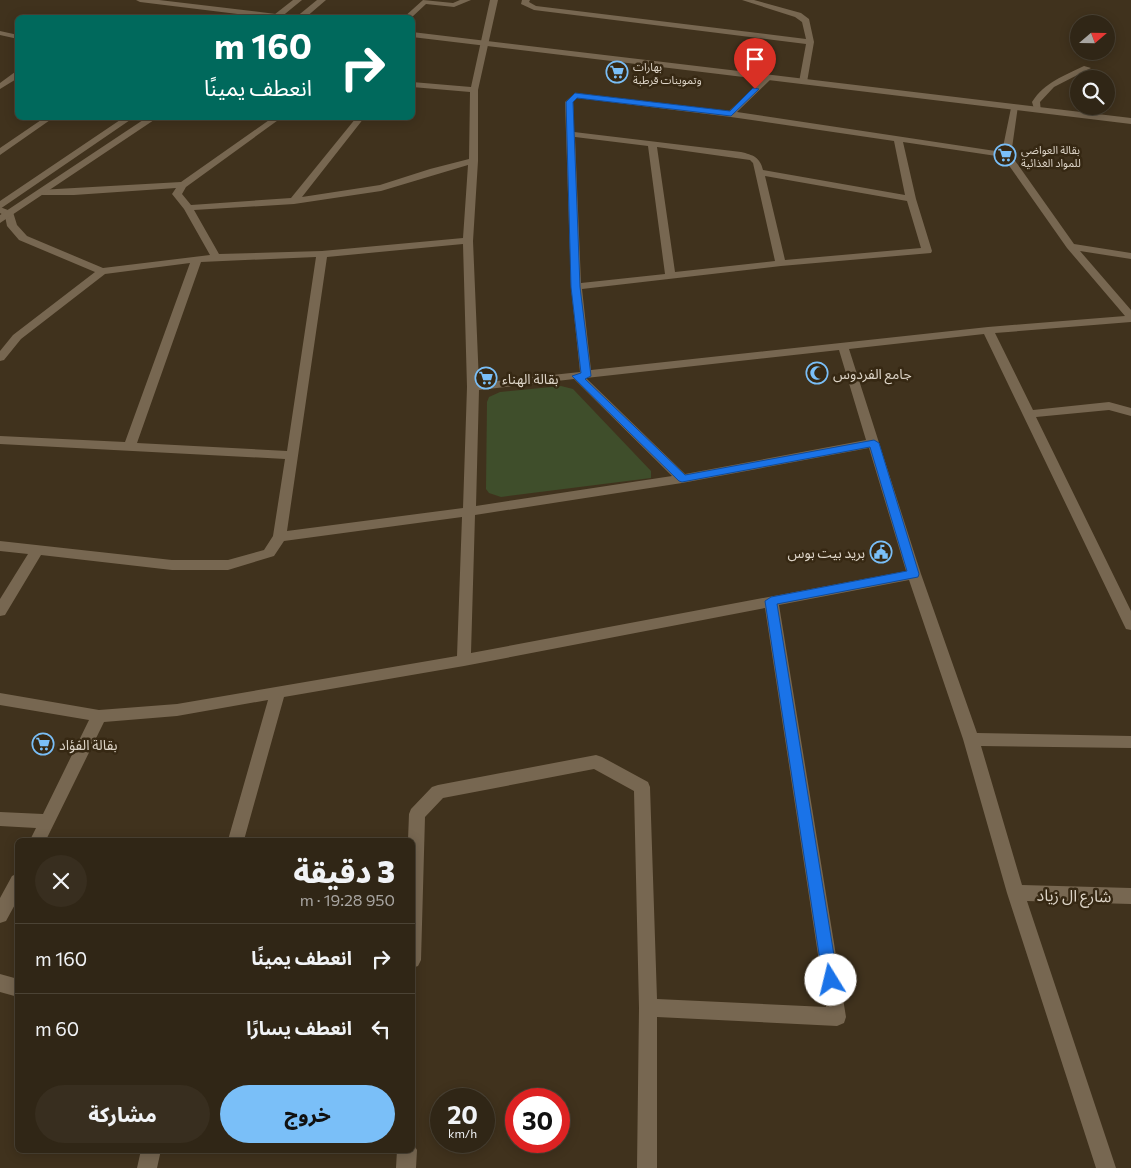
<!DOCTYPE html>
<html lang="ar">
<head>
<meta charset="utf-8">
<style>
	body { margin:0; font-family:Commissioner,"Noto Sans Arabic",sans-serif; background:#382e1f; color:#f1f3f6; direction:rtl; height:100vh; display:flex; flex-direction:column; font-size:19px; white-space:nowrap }
	* { box-sizing:border-box; margin:0 }
	p { font-size:16px; color:#a8a5a1 }
	.icon { flex:none; width:28px; height:28px; fill:none; stroke:currentColor; stroke-width:2; stroke-linecap:round; stroke-linejoin:round }
	.map { position:relative; flex:1; overflow:hidden; direction:ltr }
	.sheet { position:absolute; left:15px; top:838px; width:400px; height:315px; display:flex; flex-direction:column; background:#302616; border-radius:8px; box-shadow:0 2px 12px #0003,0 0 0 1px #4b4335; direction:rtl }
	.sheet>* { flex:none }
	.guide { position:absolute; left:15px; top:15px; width:400px; height:105px; border-radius:8px; box-shadow:0 2px 12px #0003,0 0 0 1px #4b4335; direction:rtl; background:#00695c; color:#fff; overflow:hidden }
	.needle { width:32px; rotate:70deg }
	.tools { position:absolute; left:1070px; top:15px; display:grid; gap:10px }
	.tools a { display:grid; place-items:center; width:45px; height:45px; border-radius:50%; background:#302616; box-shadow:0 2px 12px #0003,0 0 0 1px #4b4335; font-size:25px }
	.speed { position:absolute; left:430px; top:1088px; display:flex; gap:10px; font-size:25px; font-weight:700; text-align:center }
	.speed>* { display:grid; place-content:center; width:65px; height:65px; border-radius:50%; background:#302616; box-shadow:0 2px 12px #0003,0 0 0 1px #4b4335; line-height:1 }
	.speed small { font-size:12px; font-weight:400 }
	.speed .limit { border:8px solid #d22; background:#fff; color:#111 }
	.pin { position:absolute; display:grid; place-items:center; width:42px; height:42px; color:#fff; margin:-51px -21px; border-radius:50% 50% 50% 0; rotate:-45deg; box-shadow:0 0 5px #0007 }
	.pin .icon { rotate:45deg }
	.me { position:absolute; width:55px; margin:-28px; rotate:351deg; stroke-linejoin:round; filter:drop-shadow(0 0 4px #0008) }
	.turn { display:flex; align-items:center; gap:18px; height:105px; padding:0 20px; font-size:22px }
	.turn .icon { width:65px; height:65px; stroke-width:2.5 }
	.turn b { display:block; font-size:35px; line-height:42px }
	.round { display:grid; place-items:center; flex:none; width:52px; height:52px; border-radius:26px; background:#382e1f }
	.headline { display:flex; align-items:center; justify-content:space-between; height:85px; padding:0 20px }
	h1 { font-size:30px; font-weight:800; line-height:38px }
	.button { display:flex; gap:10px; margin-top:auto; padding:10px 20px }
	.button a { flex:1; height:58px; border-radius:30px; background:#7abff8; color:#111; font-size:20px; font-weight:800; line-height:58px; text-align:center }
	.button a+a { background:#382e1f; color:#f1f3f6 }
	ul { padding:0; list-style:none }
	li { display:flex; align-items:center; gap:15px; height:70px; padding:0 20px; border-top:1px solid #4b4335 }
	li div { flex:1 }
	li b { display:block; font-size:19px }
	li em { font-style:normal }
	.map>svg:first-child { display:block }
</style>
</head>
<body>
<div class="map">
<svg width="1131" height="1168" viewBox="0 0 1131 1168">
	<rect width="100%" height="100%" fill="#40321d"/>
	<path fill="#3f4e2b" d="M561,386L573,389L651,471V478L501,497L489,493L486,489L487,402L489,397L500,392Z"/>
	<g fill="none" stroke-linecap="round" stroke-linejoin="round">
		<path fill="#776751" fill-rule="evenodd" d="M136,0H159L276,14L280,16L270,18L140,2Z
			M423,0L453,3L460,0H471L454,7L426,4L411,18H403Z
			M490,0H498L478,90V161L473,241L479,383L580,372L571,287L565,102L575,93L729,111L768,75H771V79L737,112L1002,152L1011,108L1018,106L1011,155L1074,244L1131,253V259L1080,251L1131,310V322L995,333L1033,410L1109,402L1131,408V416L1109,410L1036,417L1131,611V630L1126,629L1124,625L984,334L849,349L921,574L977,733L1131,736V748L981,746L1022,885L1131,888V904L1027,901L1116,1168H1096L1007,893L963,739L909,580L779,605L846,1017L844,1023L837,1026L657,1017V1168H637L639,1008L634,791L594,769L443,798L425,817L421,960L418,966L412,968V840H408L409,814L411,809L432,787L438,785L596,755L602,757L648,782L650,787L657,999L826,1007L765,608L464,666L284,697L244,840H228L268,700L177,716L104,722L46,840H30L36,828L0,826V812L43,814L89,720L0,705V693L99,710L177,704L457,656L462,517L284,541L274,556L228,570H172L41,555L5,615L0,616V599L28,554L0,551V541L172,560H228L264,550L273,536L285,459L0,444V436L125,442L190,263L105,274L21,339L4,360L0,361V351L13,335L95,272L19,240L7,226L5,216L0,213V207L13,212L17,225L27,236L103,268L210,255L184,209L172,194L176,188L74,195H42L39,194V190L181,182L272,118H281L186,187L182,194L191,205L291,198L356,118H364L302,197L380,185L430,169L469,159L470,92L412,87V82L471,87ZM577,98L731,117L894,141L905,195L763,170C760,157 753,155 741,152L574,132L573,102ZM575,137L648,146L665,274L581,283ZM903,142L1003,157L1067,248L1125,316L988,327L591,370L582,289L781,266L931,253L932,251L916,199ZM657,147L750,160L753,163L775,261L675,272ZM468,165L463,238L322,251L219,254L194,210L294,204L381,191ZM765,176L907,201L921,248L785,260ZM463,244L467,387L463,508L287,531L327,257ZM316,257L287,451L137,443L201,262ZM839,350L866,440L685,474L586,378ZM574,379L672,476L476,506L479,390ZM869,448L906,571L471,653L475,515L682,483Z
			M522,0H530L529,2L536,6L806,39L802,22L795,17L742,0H754L801,13L809,19L814,42L807,82L803,84L799,82L806,44L534,10L521,4Z
			M0,31L18,35V39L0,35Z
			M1084,66L1091,68L1054,87L1040,102L1041,112H1035L1032,102C1045,82 1064,76 1084,66Z
			M15,72H18V78L0,89V83Z
			M44,118H53L0,155V148Z
			M18,873V899L6,921L0,923V898L12,876Z
			M0,974L18,979V997L0,992Z
			M412,1142L417,1150L416,1168H396L397,1150H412Z
			M141,1150H161L157,1168H137Z"/>
		<path fill="#776751" fill-rule="evenodd" d="M293,0H302L280,18H270Z
			M317,0H326L305,18H295Z
			M412,32L1131,118V124L412,37Z
			M123,118H133L0,209V201Z
			M146,118H157L0,223V215Z"/>
	</g>
	<path fill="#1a73e8" stroke="#114b97" d="M753,88L759,89L731,116L577,98L573,102L580,287L591,376L585,379L685,475L874,440L879,443L919,574L918,577L777,604L838,980L836,985L831,987L825,985L823,980L765,601L771,597L907,571L870,447L682,482L679,481L572,376L581,373L571,287L566,102L575,93L730,111Z"/>
	<defs>
		<g id="supermarket-ring" transform="scale(1.125)"><circle r="9.5" fill="#362813" stroke="#7abff8" stroke-width="1.5"/><path d="M-6-5.5h2.5l.6 2H6L4.5 2H-2.5L-4.4-4H-6ZM-1.5 3.2a1.3 1.3 0 1 0 .1 0ZM3 3.2a1.3 1.3 0 1 0 .1 0Z" fill="#7abff8"/></g>
		<g id="mosque-ring" transform="scale(1.125)"><circle r="9.5" fill="#362813" stroke="#7abff8" stroke-width="1.5"/><path d="M3.5-4.9A6 6 0 1 0 3.5 4.9A5 5 0 1 1 3.5-4.9Z" fill="#7abff8"/></g>
		<g id="civic-ring" transform="scale(1.125)"><circle r="9.5" fill="#362813" stroke="#7abff8" stroke-width="1.5"/><path d="M-.6-6.5H3V-4.5H.6V-3L4-1V1h2V6H-6V1h2V-1L-.6-3ZM-1.2 2.5V6h2.4V2.5Z" fill="#7abff8"/></g>
	</defs>
	<g fill-rule="evenodd">
		<use href="#supermarket-ring" x="617" y="72"/>
		<use href="#supermarket-ring" x="1005" y="155"/>
		<use href="#mosque-ring" x="817" y="373"/>
		<use href="#supermarket-ring" x="486" y="378"/>
		<use href="#civic-ring" x="881" y="552"/>
		<use href="#supermarket-ring" x="43" y="744"/>
	</g>
	<g text-anchor="middle" dominant-baseline="central" stroke-width="5" stroke-linejoin="round" paint-order="stroke">
		<g font-size="11" fill="#ddd4c7" stroke="#362813" text-anchor="start">
			<text x="633" y="66">بهارات<tspan x="633" dy="13">وتموينات قرطبة</tspan></text>
			<text x="1021" y="149">بقالة العواضي<tspan x="1021" dy="13">للمواد الغذائية</tspan></text>
		</g>
		<g font-size="14" fill="#ddd4c7" stroke="#362813" text-anchor="start">
			<text x="833" y="373">جامع الفردوس</text>
			<text x="502" y="378">بقالة الهناء</text>
			<text x="865" y="552" text-anchor="end">بريد بيت بوس</text>
			<text x="59" y="744">بقالة الفؤاد</text>
		</g>
		<g font-size="16" fill="#ddd4c7" stroke="#362813">
			<text transform="translate(1074 895) rotate(1)">شارع ال زياد</text>
		</g>
	</g>
</svg>
<div class="tools">
<a><svg class="needle" viewBox="-14 -14 28 28"><path d="M0-13l5 13h-10z" fill="#e53935"/><path d="M0 13l5-13h-10z" fill="#a8a5a1"/></svg></a>
<a><svg class="icon" aria-label="search" viewBox="0 0 24 24"><circle cx="10" cy="10" r="6"/><path d="M15 15l6 6"/></svg></a>
</div>
<div class="speed"><div>20<small>km/h</small></div><div class="limit">30</div></div>
<div class="pin" style="left:755px;top:89px;background:#d93025"><svg class="icon" aria-label="arrive" viewBox="0 0 24 24"><path d="M6 21V4h12l-3 4 3 4H6"/></svg></div>
<svg class="me" style="left:831px;top:980px" viewBox="-20 -20 40 40"><circle r="19" fill="#fff"/><path d="M0-13L10 11 0 6-10 11z" fill="#1a73e8"/></svg>
<div class="guide">
<div class="turn"><svg class="icon" aria-label="right" viewBox="0 0 24 24"><path d="M7 20v-9h11M14 6l5 5-5 5"/></svg><div><b>160 m</b>انعطف يمينًا</div></div>
</div>
<section class="sheet">
<div class="headline"><div><h1>3 دقيقة</h1><p>950 m · 19:28</p></div><a class="round"><svg class="icon" aria-label="close" viewBox="0 0 24 24"><path d="M6 6l12 12M18 6L6 18"/></svg></a></div>
<ul>
<li><svg class="icon" aria-label="right" viewBox="0 0 24 24"><path d="M7 20v-9h11M14 6l5 5-5 5"/></svg><div><b>انعطف يمينًا</b></div><em>160 m</em></li>
<li><svg class="icon" aria-label="left" viewBox="0 0 24 24"><path d="M17 20v-9H6M10 6l-5 5 5 5"/></svg><div><b>انعطف يسارًا</b></div><em>60 m</em></li>
</ul>
<div class="button"><a>خروج</a><a>مشاركة</a></div>
</section>
</div>
</body>
</html>
